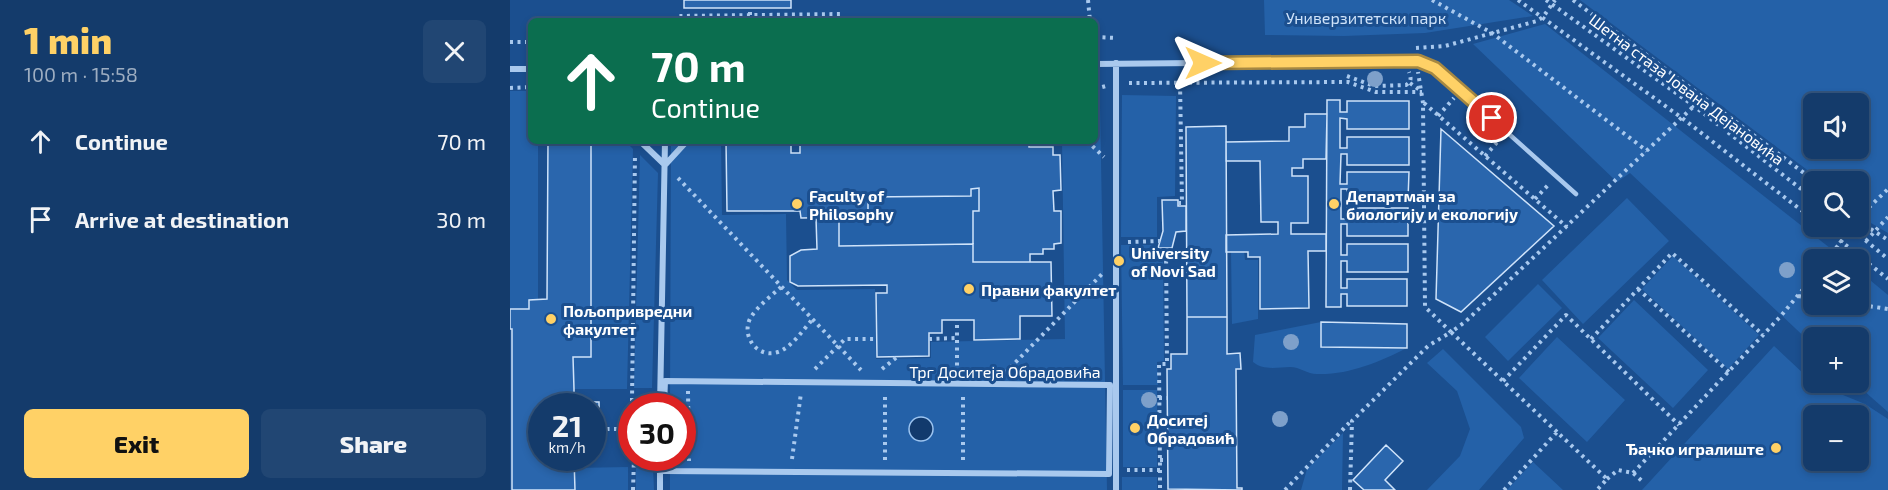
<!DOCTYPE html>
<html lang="en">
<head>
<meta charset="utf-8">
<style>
	body { margin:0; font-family:"Exo 2",sans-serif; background:#214673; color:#f1f3f6; height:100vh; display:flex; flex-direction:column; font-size:22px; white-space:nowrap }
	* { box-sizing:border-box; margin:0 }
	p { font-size:20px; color:#9dadc1 }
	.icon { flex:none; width:33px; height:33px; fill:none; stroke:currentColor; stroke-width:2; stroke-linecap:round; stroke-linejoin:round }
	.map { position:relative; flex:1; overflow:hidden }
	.details { display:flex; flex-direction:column; background:#143b6b; width:510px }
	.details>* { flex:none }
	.banner { position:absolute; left:18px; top:18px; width:570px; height:126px; border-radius:9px; box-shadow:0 3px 9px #0003,0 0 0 2px #33557e; background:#0b6e4f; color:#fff; overflow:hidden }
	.tools { position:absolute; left:1293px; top:93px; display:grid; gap:12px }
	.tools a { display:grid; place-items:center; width:66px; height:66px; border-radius:9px; background:#143b6b; box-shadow:0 3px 9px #0003,0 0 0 2px #33557e; font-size:30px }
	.speed { position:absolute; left:18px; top:393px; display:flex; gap:12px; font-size:30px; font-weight:700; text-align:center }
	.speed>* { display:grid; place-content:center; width:78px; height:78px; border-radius:50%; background:#143b6b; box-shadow:0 3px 9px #0003,0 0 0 2px #33557e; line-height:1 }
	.speed small { font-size:15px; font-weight:400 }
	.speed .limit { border:9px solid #d22; background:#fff; color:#111 }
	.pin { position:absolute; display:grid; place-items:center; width:51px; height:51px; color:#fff; margin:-26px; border:3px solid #fff; border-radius:50%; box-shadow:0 2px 6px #0007 }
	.me { position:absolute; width:66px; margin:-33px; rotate:90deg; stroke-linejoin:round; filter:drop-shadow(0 0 4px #0008) }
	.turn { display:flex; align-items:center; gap:21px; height:126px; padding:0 24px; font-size:27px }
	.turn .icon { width:78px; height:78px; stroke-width:2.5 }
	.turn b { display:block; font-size:42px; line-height:51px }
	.round { display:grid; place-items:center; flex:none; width:63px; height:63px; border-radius:9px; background:#214673 }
	.head { display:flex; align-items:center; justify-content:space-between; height:102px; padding:0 24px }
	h1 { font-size:36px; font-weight:800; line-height:45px; color:#ffd166 }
	.cta { display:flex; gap:12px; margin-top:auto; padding:12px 24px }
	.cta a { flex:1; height:69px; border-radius:9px; background:#ffd166; color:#111; font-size:24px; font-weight:800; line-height:69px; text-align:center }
	.cta a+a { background:#214673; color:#f1f3f6 }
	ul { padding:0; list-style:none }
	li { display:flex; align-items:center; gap:18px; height:78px; padding:0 24px }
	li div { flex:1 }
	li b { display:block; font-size:22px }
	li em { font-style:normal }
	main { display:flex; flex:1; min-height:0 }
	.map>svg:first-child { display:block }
</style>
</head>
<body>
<main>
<section class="details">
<div class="head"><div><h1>1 min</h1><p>100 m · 15:58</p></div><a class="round"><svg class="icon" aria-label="close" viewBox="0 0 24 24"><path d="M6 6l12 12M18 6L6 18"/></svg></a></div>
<ul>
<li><svg class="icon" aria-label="ahead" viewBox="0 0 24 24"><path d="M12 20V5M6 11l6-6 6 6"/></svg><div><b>Continue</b></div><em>70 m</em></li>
<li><svg class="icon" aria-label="arrive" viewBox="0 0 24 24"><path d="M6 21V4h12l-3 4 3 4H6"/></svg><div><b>Arrive at destination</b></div><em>30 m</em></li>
</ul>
<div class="cta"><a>Exit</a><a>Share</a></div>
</section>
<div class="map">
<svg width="1378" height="490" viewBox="0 0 1378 490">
	<rect width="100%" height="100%" fill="#1b4f8f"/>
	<path fill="#2461a8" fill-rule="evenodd" d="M754,0H999L1023,16L915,33L834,36L755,35Z
		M1070,0H1378V233L1349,216L1348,182L1312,181ZM1304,104H1348V148H1304Z
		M1035,24L1334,259L1304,260V304H1348L1349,271L1378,295V412L1345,383L1348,382V338H1304L1303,345L1120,173L1107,182L963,44Z
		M0,91H21V141H28V300L19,309H0Z
		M612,95L666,96L665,196L647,197V237H611Z
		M585,106H590L597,490H160V458H172V406H160L161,141H211L212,215L276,214L277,280L287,290L365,289L366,359L421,358V342L555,339L552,141H585Z
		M81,141H115L123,149L117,389H64L63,357H81Z
		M130,155L148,173L142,388H124Z
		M469,188V211L463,212V244L329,246V217L358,197L461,196V189Z
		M1117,198L1159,241L1073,324L1032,280Z
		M611,245H646V252H653L654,361L647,362L648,385H613Z
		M721,250H734L735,260H748V319L722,324Z
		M1163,256L1249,335L1218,369L1132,289Z
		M1028,284L1052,308L998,361L975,337Z
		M1124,300L1198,370L1163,408L1088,338Z
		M811,322V347L897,348C869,362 839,375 807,374C797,374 790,367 780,367C768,367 754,371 743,362L745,335Z
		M1047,337L1115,400L1077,442L1009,378Z
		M1264,346L1310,389L1333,395L1355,404L1378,419V490H1132ZM1304,416H1348V460H1304Z
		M933,349L1011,427L1014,438L969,490H917L950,456L960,429L947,391L917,363Z
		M613,390H647V467H613ZM625,420L631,422L634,427L632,433L627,436L621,435L618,428L620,422Z
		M833,433L832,490H791L797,469Z
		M1023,462L1053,490H997Z
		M118,467V490H65L64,468Z
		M126,467H143L144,490H126Z
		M612,477H647V490H612Z"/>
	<path fill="#123a6d" stroke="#9cc4f0" stroke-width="1.5" d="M399 429a12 12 0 1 1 24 0a12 12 0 1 1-24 0Z"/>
	<path fill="#2a66ad" stroke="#cfe3fa" stroke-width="1.5" d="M174,0H281V8H174Z
		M817,100H830V112H837V101H899V129H837V119L830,118V148H837V137H899V165H837V154H831L830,184H837V172H899L898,200L837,201V189H831V219H837V208H898V236H837V224H831V255H837V244H898V272H837V261H831V288H837V279H897V306H837V294H831V307H816Z
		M795,114H817L816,159H793V168H782V176H798V223H781V234H816V251H798L799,308L750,309V257H738V252H716V235L768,234V222H751L750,161H716V142L779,141V127H795Z
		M716,126L717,317H677L676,127Z
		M931,129L1044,226L951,312L926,299Z
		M38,141H81V357H63L64,389V402H89L90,453H82V406H32V458H64L65,490H2V329H0V309H19V300L37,299Z
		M216,141H281V153H290V141H357V144H367V141H519V147H543V155H550L551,190L543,191L544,211H551V243L544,244V249H533V254H520V262H463V211H469V188L461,189V196L358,197V217L291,218L290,211H217Z
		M652,200H668V206H676V231L666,232L662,248H648L653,231Z
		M329,217V246L463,244V262H541L542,316H510V339L464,340V320H432V333H419V356L367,357L366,293H377V285L288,286L280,282V256L291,250L307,249L306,218Z
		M677,317H717V354L730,353L731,369H726L727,488H732V490L658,489L657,369H661V354H677Z
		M811,322L897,324V348L811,347Z
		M876,445L893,461L875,480L885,490H854L843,480Z"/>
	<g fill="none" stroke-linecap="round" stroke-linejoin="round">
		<path stroke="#a9c9ee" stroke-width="4" stroke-dasharray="3 4.5" stroke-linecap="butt" d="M578,0L580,21
			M922,0L982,33L1137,151
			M1008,0L1172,118L1304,220
			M1036,0L1184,106L1304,199
			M1063,0L1306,182
			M240,15V8
			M164,21L169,16L331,14
			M585,37L607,38
			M0,42H21
			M906,48L935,46L1027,21L1033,17L1045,0
			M837,76L864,86L896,85C902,81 901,78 899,72
			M619,83L838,82L866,92H912
			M900,83L911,91
			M0,88L21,87
			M585,89L596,86
			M914,103L1057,227
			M928,116L944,98
			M577,141L594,157
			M975,156L990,139
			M168,178L351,370
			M1025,199L1039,184
			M668,203H672L670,81
			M1348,218L1378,189
			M1348,221L1378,240
			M1312,226L1378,279
			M1338,226L1378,259
			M1356,241L1378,217
			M618,242L650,241
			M1317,260L1342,227
			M271,287C261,296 248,306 241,317C230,335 247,359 268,352C281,348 293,330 302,320
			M1128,289L1219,372
			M1288,296L1304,299
			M1345,304L1378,309
			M419,339L447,338
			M1081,339L1162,253L1253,335
			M305,369L335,339H367
			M372,369L387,357
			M447,373V320
			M495,373L593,273
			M993,381L1056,315L1169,425
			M178,391L179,461
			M649,398H657
			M122,401H137
			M89,429H110
			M1047,432L941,332L955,322L1184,106
			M122,456C107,434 108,423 122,401L125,154
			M282,459L291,393
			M375,460V396
			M453,460V396
			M650,460H657
			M617,470H650L649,364H657L656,248
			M650,470V490
			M1123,473L1270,317L1304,276
			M1097,479L1108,470L1123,473L1132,481
			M123,490L124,458
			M775,490L841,421
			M840,490L842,421L918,346L941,332L915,307L913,103L908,72
			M994,490L1047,432L1097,479L1087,490"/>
		<path stroke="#a9c9ee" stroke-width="4.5" d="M899,61H908L925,68L1066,194"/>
		<path stroke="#a9c9ee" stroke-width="6" d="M606,63V490
			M585,64L899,61
			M0,69H21
			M130,141L155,165L177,141
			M150,406L155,141
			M154,458V471L599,474L600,385L155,381L154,406
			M150,467V490"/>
	</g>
	<g fill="#7ea0ca">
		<circle cx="865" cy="79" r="8"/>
		<circle cx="1277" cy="270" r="8"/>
		<circle cx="781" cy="342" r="8"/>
		<circle cx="639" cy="400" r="8"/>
		<circle cx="770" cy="419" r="8"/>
	</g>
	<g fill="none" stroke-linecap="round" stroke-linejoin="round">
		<g stroke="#a68842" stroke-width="15">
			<path id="route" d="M693,63L908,61L925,68L982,118"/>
		</g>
		<use href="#route" stroke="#ffd166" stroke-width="10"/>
	</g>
	<g fill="#ffd166" stroke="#1b4f8f" stroke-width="2">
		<circle cx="287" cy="204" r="6"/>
		<circle cx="824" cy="204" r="6"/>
		<circle cx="609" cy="261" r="6"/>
		<circle cx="459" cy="289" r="6"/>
		<circle cx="41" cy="319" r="6"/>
		<circle cx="625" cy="428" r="6"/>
		<circle cx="1266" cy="448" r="6"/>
	</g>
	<g text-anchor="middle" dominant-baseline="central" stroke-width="6" stroke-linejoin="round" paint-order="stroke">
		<g font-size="16" fill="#cfe3fa" stroke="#1b4f8f">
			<text x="856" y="17">Универзитетски парк</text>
		</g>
		<g font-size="16" fill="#fff" stroke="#1b4f8f">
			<text transform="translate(1177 89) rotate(37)">Шетна стаза Јована Дејановића</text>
			<text x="495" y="371">Трг Доситеја Обрадовића</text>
		</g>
		<g font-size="16" font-weight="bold" fill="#fff" stroke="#1b4f8f" text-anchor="start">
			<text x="299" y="195">Faculty of<tspan x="299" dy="18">Philosophy</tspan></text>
			<text x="836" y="195">Департман за<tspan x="836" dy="18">биологију и екологију</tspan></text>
			<text x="621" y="252">University<tspan x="621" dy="18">of Novi Sad</tspan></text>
			<text x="471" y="289">Правни факултет</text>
			<text x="53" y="310">Пољопривредни<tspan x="53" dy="18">факултет</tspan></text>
			<text x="637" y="419">Доситеј<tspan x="637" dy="18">Обрадовић</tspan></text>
			<text x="1254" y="448" text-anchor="end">Ђачко игралиште</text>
		</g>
	</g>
</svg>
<div class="tools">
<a><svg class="icon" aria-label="sound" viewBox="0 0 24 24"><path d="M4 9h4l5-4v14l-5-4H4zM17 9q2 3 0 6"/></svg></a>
<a><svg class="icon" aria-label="search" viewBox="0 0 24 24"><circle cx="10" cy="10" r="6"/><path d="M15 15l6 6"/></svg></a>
<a><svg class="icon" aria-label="layers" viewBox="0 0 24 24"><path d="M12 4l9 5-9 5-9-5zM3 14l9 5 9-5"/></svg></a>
<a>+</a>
<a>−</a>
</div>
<div class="speed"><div>21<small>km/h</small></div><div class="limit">30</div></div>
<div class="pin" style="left:982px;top:118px;background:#d93025"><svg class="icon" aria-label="arrive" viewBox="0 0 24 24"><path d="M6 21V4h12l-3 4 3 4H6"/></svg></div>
<svg class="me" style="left:693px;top:63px" viewBox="-20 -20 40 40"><path d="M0-17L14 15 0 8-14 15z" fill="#ffd166" stroke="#fff" stroke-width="4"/></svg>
<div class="banner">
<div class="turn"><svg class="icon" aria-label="ahead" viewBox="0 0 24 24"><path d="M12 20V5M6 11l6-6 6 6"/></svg><div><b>70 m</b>Continue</div></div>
</div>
</div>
</main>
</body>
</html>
